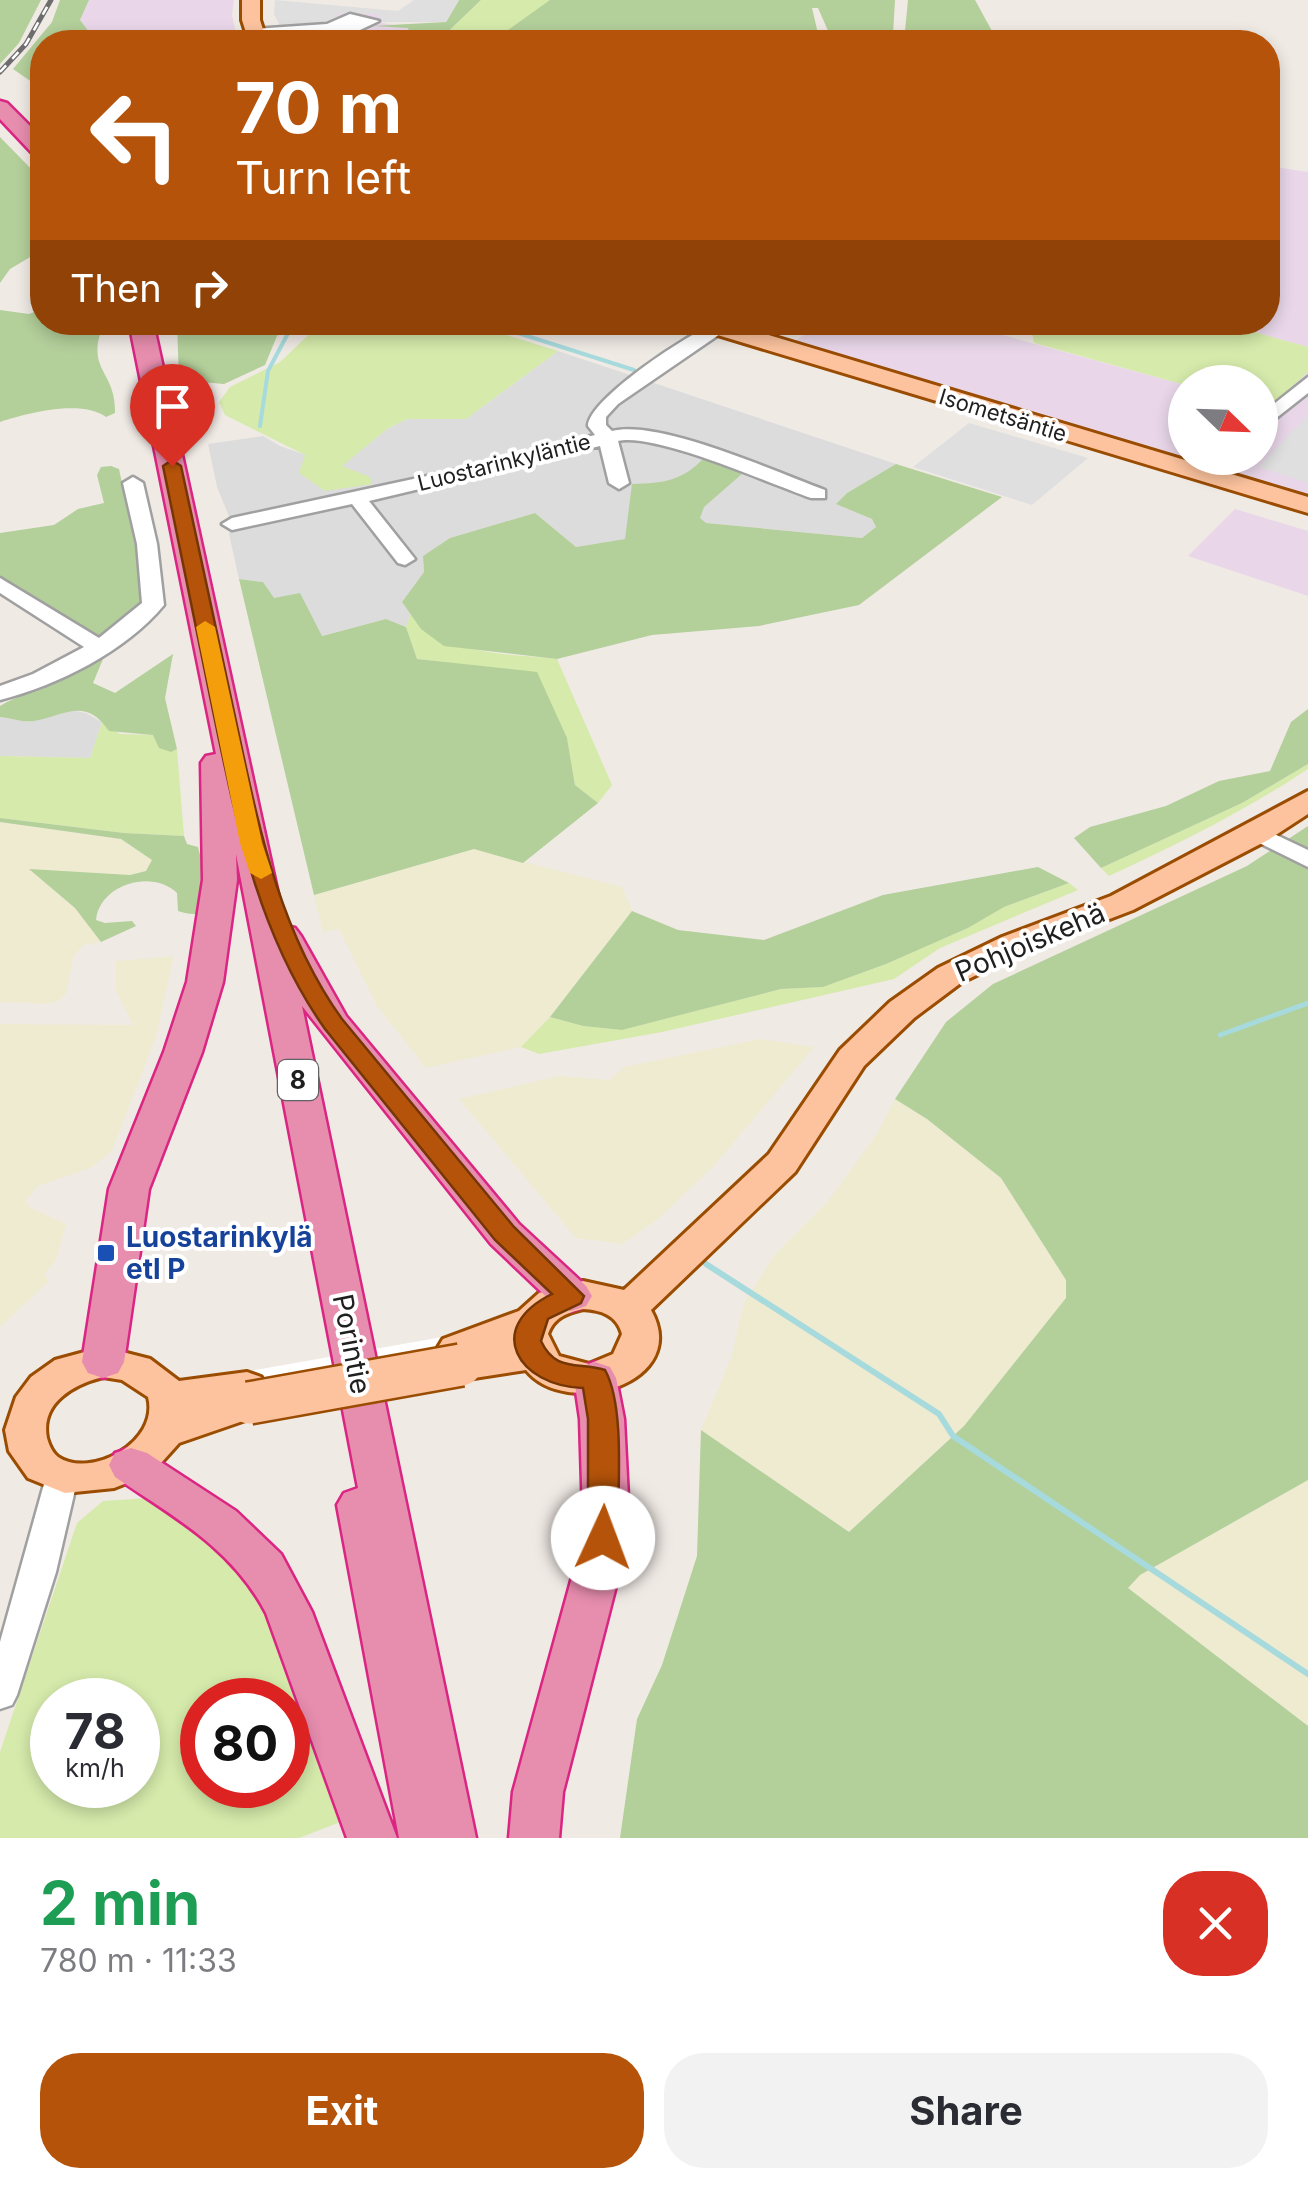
<!DOCTYPE html>
<html lang="en">
<head>
<meta charset="utf-8">
<style>
	body { margin:0; font-family:Inter,sans-serif; background:#f2f2f3; color:#2b2b33; height:100vh; display:flex; flex-direction:column; font-size:38px; white-space:nowrap }
	* { box-sizing:border-box; margin:0 }
	p { font-size:32px; color:#7c7c81 }
	.icon { flex:none; width:55px; height:55px; fill:none; stroke:currentColor; stroke-width:2; stroke-linecap:round; stroke-linejoin:round }
	.map { position:relative; height:1838px; overflow:hidden }
	.details { display:flex; flex-direction:column; background:#fff; flex:1 }
	.details>* { flex:none }
	.banner { position:absolute; left:30px; top:30px; width:1250px; height:305px; border-radius:40px; box-shadow:0 5px 15px #0003; background:#b45309; color:#fff; overflow:hidden }
	.needle { width:65px; rotate:113deg }
	.fabs { position:absolute; left:1168px; top:365px; display:grid; gap:20px }
	.fabs a { display:grid; place-items:center; width:110px; height:110px; border-radius:50%; background:#fff; box-shadow:0 5px 15px #0003; font-size:50px }
	.speed { position:absolute; left:30px; top:1678px; display:flex; gap:20px; font-size:50px; font-weight:700; text-align:center }
	.speed>* { display:grid; place-content:center; width:130px; height:130px; border-radius:50%; background:#fff; box-shadow:0 5px 15px #0003; line-height:1 }
	.speed small { font-size:25px; font-weight:400 }
	.speed .limit { border:15px solid #d22; background:#fff; color:#111 }
	.pin { position:absolute; display:grid; place-items:center; width:85px; height:85px; color:#fff; margin:-102px -42px; border-radius:50% 50% 50% 0; rotate:-45deg; box-shadow:0 0 10px #0007 }
	.pin .icon { rotate:45deg }
	.me { position:absolute; width:110px; margin:-55px; rotate:2deg; stroke-linejoin:round; filter:drop-shadow(0 0 8px #0008) }
	.turn { display:flex; align-items:center; gap:35px; height:210px; padding:0 40px; font-size:45px }
	.turn .icon { width:130px; height:130px; stroke-width:2.5 }
	.turn b { display:block; font-size:70px; line-height:85px }
	.then { display:flex; align-items:center; height:95px; padding:0 40px; background:#0003; gap:20px; font-size:38px }
	.round { display:grid; place-items:center; flex:none; width:105px; height:105px; border-radius:40px; background:#f2f2f3 }
	.head { display:flex; align-items:center; justify-content:space-between; height:170px; padding:0 40px }
	h1 { font-size:60px; font-weight:700; line-height:75px; color:#1e9e55 }
	.button { display:flex; gap:20px; margin-top:auto; padding:20px 40px }
	.button a { flex:1; height:115px; border-radius:40px; background:#b45309; color:#fff; font-size:40px; font-weight:700; line-height:115px; text-align:center }
	.button a+a { background:#f2f2f3; color:#2b2b33 }
	.map>svg:first-child { display:block }
</style>
</head>
<body>
<div class="map">
<svg width="1308" height="1838" viewBox="0 0 1308 1838">
	<rect width="100%" height="100%" fill="#f0eae5"/>
	<path fill="#dddcdc" d="M558,351L896,464L847,493L837,504L872,519L876,527L862,538L705,523L699,518L703,507L742,473L705,459L689,475L670,483L626,539L576,547L535,513L450,538L423,556L424,572L402,602L411,614L406,627L386,619L321,636L273,598L263,582L239,579L229,534L232,524L217,487L208,444L263,436L280,446L369,477L341,466L387,429L407,419H466Z
		M71,710L86,713L102,722L90,758L0,756V717L29,722Z"/>
	<path fill="#e9d7e9" d="M89,0H234L232,15L238,42H97L80,20Z
		M377,13L384,22H378L408,28L411,42H281L279,34L339,14Z
		M1268,166L1308,172V347L1222,323L1268,322Z
		M823,323H959L1185,385V458H1260V405L1269,408L1308,372V497L790,344Z
		M1235,509L1308,531V596L1188,556Z"/>
	<path fill="#eeebd1" d="M0,822L121,839L152,860L146,871L130,875L32,870L75,908L101,942L83,945L73,957L67,992L60,1000L48,1004L0,1002Z
		M474,849L622,887L632,911L550,1017L521,1047L426,1068L377,1006L339,929L323,932L314,895Z
		M174,956L156,1036L112,1151L92,1167L38,1186L25,1201L31,1208L66,1224L56,1260L44,1275L49,1281L0,1327V1024L133,1025L116,991V961Z
		M760,1039L814,1047L714,1166L657,1220L622,1244L576,1238L459,1099L559,1076L610,1080L624,1067Z
		M895,1099L927,1119L1001,1178L1066,1280V1298L964,1426L849,1532L701,1430L731,1358L744,1303L775,1254L828,1201L876,1135Z
		M1308,1480V1726L1128,1588L1140,1575Z"/>
	<path fill="#d5eaab" fill-rule="evenodd" d="M481,0H639L699,42H437Z
		M441,322L462,328L474,325L558,351L466,419H407L387,429L342,466L370,477L372,484L325,491L299,473L305,455L225,415L219,402L230,387L280,362L321,323Z
		M1030,323H1222L1308,347V372L1269,408L1260,405V382L1185,385L1034,343Z
		M411,614C441,655 510,654 557,659L612,785L598,803L575,785L567,738L443,662L417,659L406,627Z
		M102,722L120,734L154,735L171,752L177,749L184,836L124,833L0,818V756L90,758Z
		M1308,764V769C1245,811 1178,844 1109,876L1101,868L1242,803Z
		M1069,883L1078,890L940,948L894,979L662,1032L539,1054L521,1047L550,1017L583,1026L622,1030L781,989L823,987L886,964L968,928L1004,907Z
		M150,1498L207,1534L262,1592L343,1821L299,1838H0V1752L77,1523L103,1501ZM52,1700H138V1785H52ZM202,1700H288V1785H202Z"/>
	<path fill="#b3cf9a" d="M0,0H41L19,43L0,64Z
		M60,0H89L80,20L97,42H42V89L13,69L52,22Z
		M459,0H481L437,42H411L408,28L372,26L446,22Z
		M550,0H895L893,34L925,42H833L818,8H812L820,42H491Z
		M908,0H975L998,42H943L905,31Z
		M0,137L42,180V250L10,269L0,283Z
		M42,309V322L104,323C84,371 116,369 115,413L106,417C82,399 27,413 0,422V310L29,314Z
		M177,323V322L288,323L277,336L265,365L224,384L179,380Z
		M704,458L743,473L704,507L700,518L706,523L862,538L876,527L872,519L836,504L847,493L896,464L1002,497L859,605L759,626L652,635L557,659L444,646L421,629L402,602L424,572L423,556L450,538L535,513L576,547L625,539L632,484C664,483 682,481 704,458Z
		M111,466L119,469L147,602L106,635L93,638L0,576V533L54,525L78,509L104,503L97,475L101,467Z
		M239,579L263,582L274,598L300,593L322,636L386,619L406,627L417,659L537,672L567,738L575,785L598,803L523,863L474,849L314,895Z
		M173,654L165,698L177,749L171,752L159,748L153,735L109,731C85,696 64,716 34,721C24,723 11,718 0,717V706L7,702L57,679L95,655L103,659L93,683L115,693Z
		M1308,709V764L1242,803L1101,868L1074,838L1090,827L1166,806L1219,781L1270,771L1291,722Z
		M0,818L124,833L184,836L187,844L198,847L214,907C200,915 193,916 178,911L177,893C152,869 100,884 96,920L105,923L132,921L136,926L101,942L75,908L29,869L130,875L146,871L152,860L121,839L0,822Z
		M1308,826V1480L1140,1575L1128,1588L1308,1726V1838H620L637,1719L662,1665L697,1556L701,1430L849,1532L964,1426L1066,1298V1280L1001,1178L927,1119L895,1099L946,1022L993,984L1247,866Z
		M1038,867L1069,883L1004,907L968,928L886,964L823,987L781,989L622,1030L583,1026L550,1017L632,911L678,930L764,940L883,895Z"/>
	<path fill="#dfdfdf" d="M275,0L398,11L414,0H459L446,22H384L377,14H339L325,25L281,28L274,14Z
		M1308,415V483L1258,467Z
		M969,423L1088,458L1032,505L913,467Z"/>
	<path fill="#fff" d="M454,1335L463,1374L251,1411L244,1372Z"/>
	<g fill="none" stroke-linecap="round" stroke-linejoin="round">
		<path stroke="#a6dadd" stroke-width="4" d="M483,322L634,370
			M260,426L268,371L294,322"/>
		<path stroke="#a6dadd" stroke-width="5" d="M1220,1035L1308,1003"/>
		<path stroke="#a6dadd" stroke-width="6" d="M706,1264L939,1414L953,1436L1308,1674"/>
		<g stroke="#a0a0a0" stroke-width="5">
			<path id="minor" d="M350,14L379,21L360,30L253,37L246,33L253,29L327,24Z
				M717,323L726,328L723,332L618,404L606,417V425L612,431C659,419 776,472 825,490V498H811C771,484 654,432 618,441L629,483L619,489L609,483L600,446L369,501L415,559L405,565L398,563L352,504L232,530L222,524L232,518L469,467L595,435L588,426C588,400 691,331 717,323Z
				M1308,377V393L1260,431V415Z
				M1215,458H1236L1215,479H1201L1198,475Z
				M133,477L143,483L157,544L164,605C125,652 58,685 0,700V686L33,674L84,647L0,593V578L99,638L142,603L137,544L123,483Z
				M1257,826L1308,850V867L1249,838L1245,833L1249,828Z
				M62,1465L73,1468L78,1477L56,1572L17,1695L12,1705L0,1709V1642L46,1477L51,1468Z"/>
		</g>
		<g stroke="#9a4c00" stroke-width="6">
			<path id="major" d="M242,0H260V20L267,42H249L242,20Z
				M688,322H725L1308,497V513L691,327Z
				M1308,791V814L1268,840L1133,910L1026,951L962,982L914,1018L864,1066L795,1172L651,1310C692,1383 566,1420 526,1370L461,1380L447,1375L437,1349L443,1339L519,1311L539,1293L552,1289L583,1281L624,1290L769,1154L840,1050L890,1002L938,968L1002,937L1111,896ZM583,1309C601,1310 617,1315 622,1334L613,1354L589,1364L559,1356L548,1334C554,1317 567,1313 583,1309Z
				M103,1347L150,1359L179,1381L247,1372L261,1377L269,1403L263,1414L179,1443L152,1473L114,1488L65,1493L28,1478L9,1451L5,1430L16,1397L31,1377L55,1360ZM103,1377L122,1380L148,1397C160,1442 91,1479 58,1457C52,1452 49,1445 47,1438C40,1402 75,1384 103,1377Z"/>
		</g>
		<g stroke="#db2583" stroke-width="5">
			<path id="highway" d="M0,101L7,103L42,138V156L34,155L0,119Z
				M129,322H153L285,926L295,928L301,936L346,1016L519,1224L586,1286L592,1296L586,1306L571,1311L556,1306L491,1244L302,1006L476,1838H399L337,1505L344,1493L358,1488L236,854L237,880L223,982L202,1052L149,1189L124,1362L118,1373L103,1378L88,1373L82,1362L109,1189L164,1052L187,982L203,880L201,763L206,756L216,754Z
				M595,1362L610,1367L616,1378L624,1419L629,1517L623,1559L563,1792L559,1838H509L513,1792L577,1559L583,1517L580,1419L574,1378L580,1367Z
				M131,1448L147,1453L236,1511L281,1554L312,1612L397,1838H347L266,1613C232,1548 174,1517 115,1477L109,1465L115,1453Z"/>
		</g>
		<use href="#minor" fill="#fff" fill-rule="evenodd"/>
		<use href="#major" fill="#fcc39e" fill-rule="evenodd"/>
		<use href="#highway" fill="#e78dae" fill-rule="evenodd"/>
		<g stroke="#6d6d6d" stroke-width="5">
			<path id="rail" d="M0,72L26,44L51,0"/>
		</g>
		<use href="#rail" stroke="#fff" stroke-width="2.5" stroke-dasharray="9" stroke-linecap="butt"/>
		<g stroke="#9a4c00" stroke-width="46" stroke-linecap="butt">
			<path id="major-bridge" d="M249,1403L461,1365"/>
		</g>
		<use href="#major-bridge" stroke="#fcc39e" stroke-width="41"/>
	</g>
	<path fill="#b45309" stroke="#753606" stroke-width="2.5" d="M172,460L181,466C199,548 216,630 234,712C257,818 277,929 342,1019L514,1227L584,1296L581,1303L548,1319L541,1341C555,1372 578,1362 605,1370C626,1408 617,1493 618,1538L613,1546L603,1549L592,1546L588,1538V1419L583,1388C518,1386 483,1328 552,1294L495,1240L325,1029C257,933 236,820 212,706C196,626 180,546 163,466Z"/>
	<path fill="#f59e0b" d="M205,621L215,627L262,843L272,873L261,879L250,873L240,843L196,627Z"/>
	<rect fill="#1a4fb4" stroke="#fff" stroke-width="4" x="96" y="1243" width="20" height="20" rx="5"/>
	<g text-anchor="middle" dominant-baseline="central" stroke-width="8" stroke-linejoin="round" paint-order="stroke">
		<g font-size="22" fill="#1f1f1f" stroke="#fff">
			<text transform="translate(1003 415) rotate(17)">Isometsäntie</text>
			<text transform="translate(504 462) rotate(-14)">Luostarinkyläntie</text>
		</g>
		<rect fill="#fff" stroke="#626262" stroke-width="2.5" x="278" y="1060" width="40" height="40" rx="8"/>
		<g font-size="25" font-weight="bold" fill="#1f1f1f">
			<text x="298" y="1080">8</text>
		</g>
		<g font-size="28" fill="#1f1f1f" stroke="#fff">
			<text transform="translate(1030 942) rotate(-23)">Pohjoiskehä</text>
			<text transform="translate(352 1344) rotate(79)">Porintie</text>
		</g>
		<g font-size="28" font-weight="bold" fill="#164399" stroke="#fff" text-anchor="start">
			<text x="126" y="1237">Luostarinkylä<tspan x="126" dy="32">etl P</tspan></text>
		</g>
	</g>
</svg>
<div class="fabs">
<a><svg class="needle" viewBox="-14 -14 28 28"><path d="M0-13l5 13h-10z" fill="#e53935"/><path d="M0 13l5-13h-10z" fill="#7c7c81"/></svg></a>
</div>
<div class="speed"><div>78<small>km/h</small></div><div class="limit">80</div></div>
<div class="pin" style="left:172px;top:466px;background:#d93025"><svg class="icon" aria-label="arrive" viewBox="0 0 24 24"><path d="M6 21V4h12l-3 4 3 4H6"/></svg></div>
<svg class="me" style="left:603px;top:1538px" viewBox="-20 -20 40 40"><circle r="19" fill="#fff"/><path d="M0-13L10 11 0 6-10 11z" fill="#b45309"/></svg>
<div class="banner">
<div class="turn"><svg class="icon" aria-label="left" viewBox="0 0 24 24"><path d="M17 20v-9H6M10 6l-5 5 5 5"/></svg><div><b>70 m</b>Turn left</div></div>
<div class="then">Then<svg class="icon" aria-label="right" viewBox="0 0 24 24"><path d="M7 20v-9h11M14 6l5 5-5 5"/></svg></div>
</div>
</div>
<section class="details">
<div class="head"><div><h1>2 min</h1><p>780 m · 11:33</p></div><a class="round" style="background:#d93025;color:#fff"><svg class="icon" aria-label="close" viewBox="0 0 24 24"><path d="M6 6l12 12M18 6L6 18"/></svg></a></div>
<div class="button"><a>Exit</a><a>Share</a></div>
</section>
</body>
</html>
